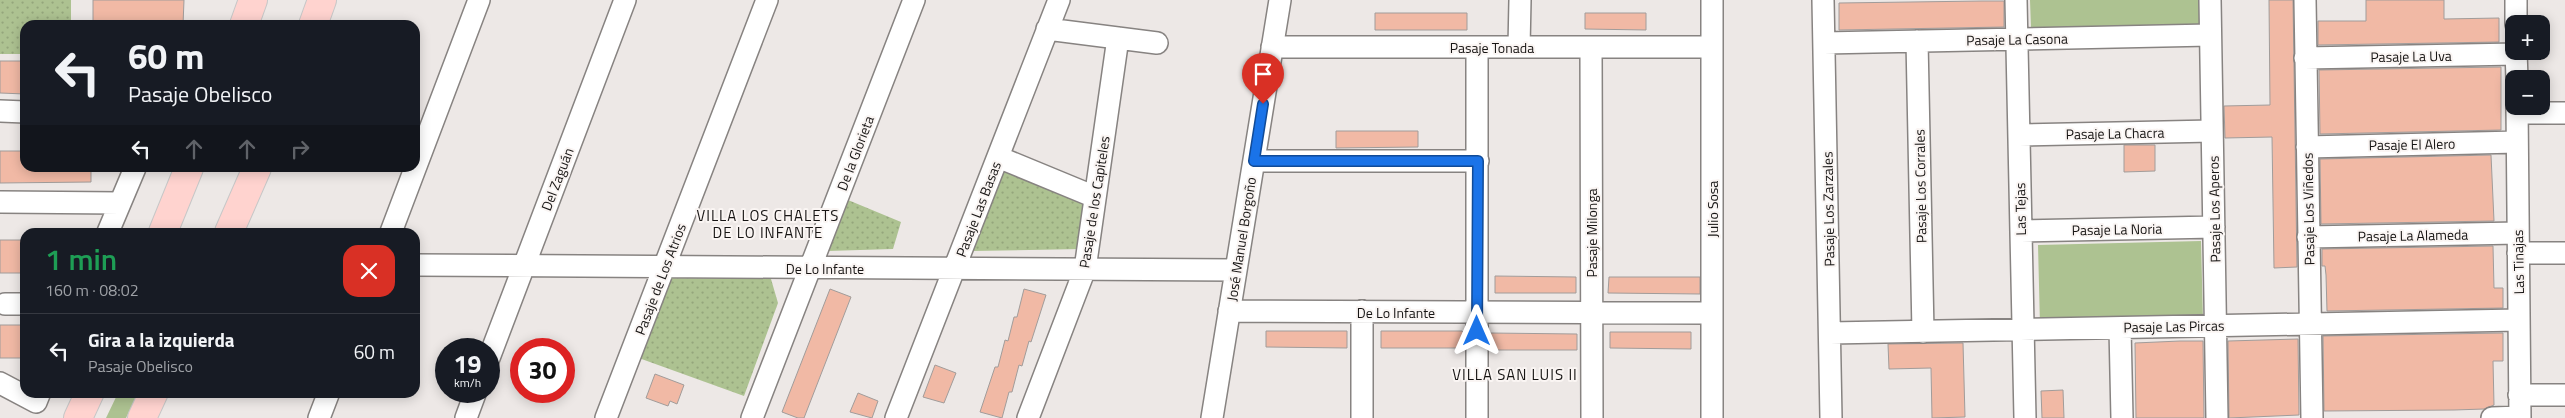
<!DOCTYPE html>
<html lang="es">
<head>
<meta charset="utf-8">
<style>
	body { margin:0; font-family:"Titillium Web",sans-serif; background:#20242c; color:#f1f3f6; height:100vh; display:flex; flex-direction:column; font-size:19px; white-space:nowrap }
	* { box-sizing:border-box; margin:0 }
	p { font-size:16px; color:#9ea1a6 }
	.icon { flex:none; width:28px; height:28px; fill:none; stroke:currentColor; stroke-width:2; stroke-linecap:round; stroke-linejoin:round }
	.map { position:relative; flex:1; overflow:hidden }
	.panel { position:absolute; left:20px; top:228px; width:400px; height:170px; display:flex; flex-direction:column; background:#171b24; border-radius:15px; box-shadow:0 2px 12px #0003 }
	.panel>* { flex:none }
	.top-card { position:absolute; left:20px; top:20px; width:400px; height:152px; border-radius:15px; box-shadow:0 2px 12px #0003; background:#171b24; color:#f1f3f6; overflow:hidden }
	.buttons { position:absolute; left:2505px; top:15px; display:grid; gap:10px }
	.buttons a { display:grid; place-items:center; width:45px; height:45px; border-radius:10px; background:#171b24; box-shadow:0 2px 12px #0003; font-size:25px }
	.speed { position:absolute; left:435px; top:338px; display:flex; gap:10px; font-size:25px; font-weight:700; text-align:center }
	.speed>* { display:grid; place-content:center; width:65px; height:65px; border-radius:50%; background:#171b24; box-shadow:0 2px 12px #0003; line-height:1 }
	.speed small { font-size:12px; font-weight:400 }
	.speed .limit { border:8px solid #d22; background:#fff; color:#111 }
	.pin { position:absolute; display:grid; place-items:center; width:42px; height:42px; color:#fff; margin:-51px -21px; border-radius:50% 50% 50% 0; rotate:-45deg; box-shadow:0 0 5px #0007 }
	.pin .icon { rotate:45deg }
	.me { position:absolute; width:55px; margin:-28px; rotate:0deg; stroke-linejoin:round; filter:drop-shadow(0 0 4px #0008) }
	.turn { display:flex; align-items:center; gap:18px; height:105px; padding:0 25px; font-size:22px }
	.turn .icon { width:65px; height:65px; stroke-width:2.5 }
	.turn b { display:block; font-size:35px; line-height:42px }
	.lanes { display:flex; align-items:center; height:48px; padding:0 25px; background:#0003; justify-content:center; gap:25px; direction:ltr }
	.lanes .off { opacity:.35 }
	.round { display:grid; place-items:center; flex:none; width:52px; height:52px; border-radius:15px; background:#20242c }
	.summary { display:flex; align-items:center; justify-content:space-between; height:85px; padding:0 25px }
	h1 { font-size:30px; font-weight:600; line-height:38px; color:#1e9e55 }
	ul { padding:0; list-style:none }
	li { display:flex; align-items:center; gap:15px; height:75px; padding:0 25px; border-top:1px solid #363941 }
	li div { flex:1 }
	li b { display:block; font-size:19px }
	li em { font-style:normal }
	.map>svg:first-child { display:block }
</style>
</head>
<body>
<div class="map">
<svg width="2565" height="418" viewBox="0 0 2565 418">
	<defs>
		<pattern id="park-dots" width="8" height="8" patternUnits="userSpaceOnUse" patternTransform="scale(1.25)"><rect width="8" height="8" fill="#adc291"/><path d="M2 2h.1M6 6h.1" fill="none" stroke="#94a67c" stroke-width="1.8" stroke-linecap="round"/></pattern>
	</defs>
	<rect width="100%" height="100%" fill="#ede8e6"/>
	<path fill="#adc291" d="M2030,0H2199V27L2031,28Z
		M2201,241L2203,321L2040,325L2038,245Z
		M118,393H138L126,418H106Z"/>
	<path fill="url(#park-dots)" d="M0,0H71V25H25V54H0Z
		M1004,169L1087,199L1082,249L972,251Z
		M848,200L901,222L893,249L827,251Z
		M665,278L771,279L778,303L744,396L636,357Z"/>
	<path fill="#f1b9a5" stroke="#a19c9a" d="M93,0H184L183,25H93Z
		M2269,0H2293L2297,267L2274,268L2272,137L2225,138L2224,106L2270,105Z
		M2366,0H2444V19L2499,18V42L2318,45V21H2366Z
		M1982,1H2004V27L1839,30V3Z
		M1375,13H1467V30H1375Z
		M1585,13H1646V30L1585,29Z
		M0,61H24L25,94L0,93Z
		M2501,67V130L2320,134L2319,70Z
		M1336,131H1418V147L1336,148Z
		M2124,145H2155V171L2124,172Z
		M0,151H22V157H25V168H91V182L0,183Z
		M2491,155L2494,221L2321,224L2320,159Z
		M0,240H25V273H0Z
		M2493,246L2494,288H2503V308L2327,311L2326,275L2325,266H2322V249Z
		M1495,276L1576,277V293H1495Z
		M1609,277H1700V294L1608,293Z
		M830,289L851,297L804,418H798L782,412Z
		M1024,289L1046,295L1031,342L1029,341L1022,366L1019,365L1012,392H1009L1002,418L980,412L995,367H998L1005,340L1008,341L1014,317H1017Z
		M0,325H25V358H0Z
		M1266,331H1347V348L1266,347Z
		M1381,331H1462L1464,333V348H1381Z
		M1610,332H1691V349L1610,348Z
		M1490,333L1577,334V350H1490Z
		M2503,333V361H2493L2494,405L2484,409L2454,410L2324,411L2323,336Z
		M2298,339L2299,415L2229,418L2228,341Z
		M2180,341H2203L2204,418H2136L2135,343Z
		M1963,343L1965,417L1932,418L1931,368L1889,369L1888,344Z
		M935,365L956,373L944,403L923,397Z
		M655,374L684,385L677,404L670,401L668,406L646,398Z
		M2063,390L2064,418H2042L2041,391Z
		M858,393L878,401L872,418L850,412Z"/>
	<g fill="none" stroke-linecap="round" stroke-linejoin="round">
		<g stroke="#878381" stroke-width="24">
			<path id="minor" d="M1823,0L1831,418
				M2016,0L2025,418
				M2210,0L2217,418
				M2305,0L2312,418
				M2516,0V24
				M1047,29L1157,43
				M1917,41L1923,332
				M1824,43L2210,35
				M1272,47H1712
				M1519,47L1520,0
				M1591,47L1592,418
				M2516,51L2517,79
				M2305,58L2516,54
				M2517,106L2520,418
				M0,111L25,112
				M2517,113H2565
				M2019,135L2212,131
				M2307,147L2517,142
				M998,157L1095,197
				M1254,161H1478
				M0,202L120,203
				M2021,231L2214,227
				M108,232L135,168
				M391,232L479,0
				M2308,237L2518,233
				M2518,253H2565
				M415,265L1236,270
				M5,304H25
				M1229,311L1712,313
				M1362,311V418
				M2120,328L2122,418
				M1830,333L2518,320
				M489,358L625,0
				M0,383L36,402L40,392
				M2519,395H2565
				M319,418L329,392
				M466,418L476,391
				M606,418L767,0
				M752,418L914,0
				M896,418L1059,0
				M1028,418L1085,269L1118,38
				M1212,418L1280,0
				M1477,418V47
				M1712,418V0
				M2492,418L2520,417"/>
		</g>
		<g stroke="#c7c7c7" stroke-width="30">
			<path id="major" d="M244,25L253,0
				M313,25L322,0
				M163,232L189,168
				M229,232L257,168
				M78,418L90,392
				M142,418L154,392"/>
		</g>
		<use href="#minor" stroke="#fff" stroke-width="21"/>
		<use href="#major" stroke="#ffd3cf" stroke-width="28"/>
	</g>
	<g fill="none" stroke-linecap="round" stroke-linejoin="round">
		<g stroke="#114b97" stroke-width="12">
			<path id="route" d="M1263,104L1254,161H1478L1477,331"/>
		</g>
		<use href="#route" stroke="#1a73e8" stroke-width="9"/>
	</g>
	<g text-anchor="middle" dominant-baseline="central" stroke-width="4" stroke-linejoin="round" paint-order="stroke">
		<g font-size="14" fill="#171514" stroke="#faf5f3">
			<text transform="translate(2017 39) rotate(-1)">Pasaje La Casona</text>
			<text x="1492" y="47">Pasaje Tonada</text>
			<text transform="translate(2411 56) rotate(-1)">Pasaje La Uva</text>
			<text transform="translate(2115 133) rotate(-1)">Pasaje La Chacra</text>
			<text transform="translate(2412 144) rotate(-1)">Pasaje El Alero</text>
			<text transform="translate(855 153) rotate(-69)">De la Glorieta</text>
			<text transform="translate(557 179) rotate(-69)">Del Zaguán</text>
			<text transform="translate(1920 186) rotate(-91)">Pasaje Los Corrales</text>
			<text transform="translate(1094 202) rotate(-81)">Pasaje de los Capiteles</text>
			<text transform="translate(978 209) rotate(-69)">Pasaje Las Basas</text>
			<text transform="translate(1712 209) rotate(-90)">Julio Sosa</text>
			<text transform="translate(1828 209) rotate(-91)">Pasaje Los Zarzales</text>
			<text transform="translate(2020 209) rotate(-91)">Las Tejas</text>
			<text transform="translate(2214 209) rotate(-91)">Pasaje Los Aperos</text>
			<text transform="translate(2308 209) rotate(-91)">Pasaje Los Viñedos</text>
			<text transform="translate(2117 229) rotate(-1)">Pasaje La Noria</text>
			<text transform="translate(1591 233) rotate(-90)">Pasaje Milonga</text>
			<text transform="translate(2413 235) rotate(-1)">Pasaje La Alameda</text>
			<text transform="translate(1241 239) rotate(-81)">José Manuel Borgoño</text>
			<text transform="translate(2518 262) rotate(-91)">Las Tinajas</text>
			<text x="825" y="268">De Lo Infante</text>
			<text transform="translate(660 279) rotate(-69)">Pasaje de Los Atrios</text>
			<text x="1396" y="312">De Lo Infante</text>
			<text transform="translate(2174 326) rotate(-1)">Pasaje Las Pircas</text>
		</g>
		<g font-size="15" letter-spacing="1" fill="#171514" stroke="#faf5f3">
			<text x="768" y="215">VILLA LOS CHALETS<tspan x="768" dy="17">DE LO INFANTE</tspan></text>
			<text x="1515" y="374">VILLA SAN LUIS II</text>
		</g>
	</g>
</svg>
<div class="buttons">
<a>+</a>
<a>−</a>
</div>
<div class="speed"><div>19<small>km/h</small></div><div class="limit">30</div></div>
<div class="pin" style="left:1263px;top:104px;background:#d93025"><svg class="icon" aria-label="arrive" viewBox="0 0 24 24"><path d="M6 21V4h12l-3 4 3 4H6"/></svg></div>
<svg class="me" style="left:1477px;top:331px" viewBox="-20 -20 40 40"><path d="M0-17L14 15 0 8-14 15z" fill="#1a73e8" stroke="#fff" stroke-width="4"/></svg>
<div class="top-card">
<div class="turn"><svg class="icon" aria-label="left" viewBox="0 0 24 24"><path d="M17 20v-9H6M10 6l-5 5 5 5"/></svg><div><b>60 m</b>Pasaje Obelisco</div></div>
<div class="lanes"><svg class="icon" aria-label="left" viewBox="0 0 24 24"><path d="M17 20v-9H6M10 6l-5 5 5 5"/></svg><svg class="icon off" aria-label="ahead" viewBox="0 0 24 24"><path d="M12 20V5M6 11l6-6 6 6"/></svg><svg class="icon off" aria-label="ahead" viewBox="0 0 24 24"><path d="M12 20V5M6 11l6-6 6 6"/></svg><svg class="icon off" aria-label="right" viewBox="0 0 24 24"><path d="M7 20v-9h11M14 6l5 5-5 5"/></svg></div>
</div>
<section class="panel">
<div class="summary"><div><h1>1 min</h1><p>160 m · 08:02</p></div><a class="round" style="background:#d93025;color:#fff"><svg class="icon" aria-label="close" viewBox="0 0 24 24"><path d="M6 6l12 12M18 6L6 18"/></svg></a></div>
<ul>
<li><svg class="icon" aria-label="left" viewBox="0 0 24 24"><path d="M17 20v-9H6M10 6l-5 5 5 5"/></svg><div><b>Gira a la izquierda</b><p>Pasaje Obelisco</p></div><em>60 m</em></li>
</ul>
</section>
</div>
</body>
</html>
